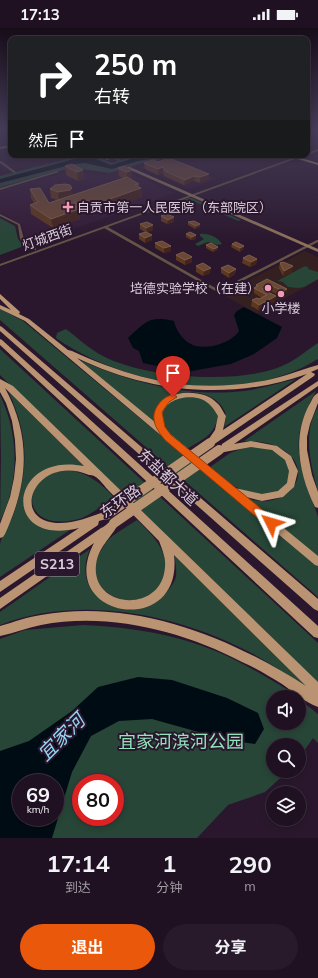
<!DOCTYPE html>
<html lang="zh">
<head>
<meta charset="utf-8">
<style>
	body { margin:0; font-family:Mulish,"Noto Sans SC",sans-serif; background:#281a2a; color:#f1f3f6; height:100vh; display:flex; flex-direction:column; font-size:15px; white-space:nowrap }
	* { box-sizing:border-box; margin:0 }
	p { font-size:13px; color:#a29da5 }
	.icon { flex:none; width:22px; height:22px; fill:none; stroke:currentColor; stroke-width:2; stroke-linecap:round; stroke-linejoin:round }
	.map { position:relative; height:810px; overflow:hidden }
	.side { display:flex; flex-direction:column; background:#201122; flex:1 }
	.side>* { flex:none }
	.guide { position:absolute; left:8px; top:8px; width:302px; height:122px; border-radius:8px; box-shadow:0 2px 6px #0003,0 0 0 1px #3d3140; background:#202124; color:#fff; overflow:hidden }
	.controls { position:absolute; left:266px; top:662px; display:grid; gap:8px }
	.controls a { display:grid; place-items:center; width:40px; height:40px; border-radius:50%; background:#201122; box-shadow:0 2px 6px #0003,0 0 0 1px #3d3140; font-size:20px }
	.speed { position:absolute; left:12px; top:746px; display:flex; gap:8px; font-size:20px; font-weight:700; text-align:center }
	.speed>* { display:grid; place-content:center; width:52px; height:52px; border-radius:50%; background:#201122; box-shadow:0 2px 6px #0003,0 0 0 1px #3d3140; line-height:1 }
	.speed small { font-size:10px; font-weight:400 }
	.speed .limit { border:6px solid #d22; background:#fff; color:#111 }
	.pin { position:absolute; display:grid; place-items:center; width:34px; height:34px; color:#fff; margin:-41px -17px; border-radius:50% 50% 50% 0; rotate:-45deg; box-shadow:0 0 4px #0007 }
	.pin .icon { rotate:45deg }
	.me { position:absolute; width:44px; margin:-22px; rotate:310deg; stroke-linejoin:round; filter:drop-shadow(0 0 3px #0008) }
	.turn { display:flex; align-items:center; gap:14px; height:84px; padding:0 20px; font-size:18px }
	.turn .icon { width:52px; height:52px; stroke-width:2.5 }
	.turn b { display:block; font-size:28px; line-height:34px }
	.then { display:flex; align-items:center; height:38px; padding:0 20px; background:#0003; gap:8px; font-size:15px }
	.eta { display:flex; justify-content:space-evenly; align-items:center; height:68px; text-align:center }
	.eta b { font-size:24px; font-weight:700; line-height:28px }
	.button { display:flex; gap:8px; margin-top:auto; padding:8px 20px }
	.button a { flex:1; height:46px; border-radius:24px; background:#ea580c; color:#fff; font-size:16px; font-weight:700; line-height:46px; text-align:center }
	.button a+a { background:#281a2a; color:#f1f3f6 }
	.status { display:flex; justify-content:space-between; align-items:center; height:28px; padding:0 20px; background:#201122; direction:ltr }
	.status svg { height:11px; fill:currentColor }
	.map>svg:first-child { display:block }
</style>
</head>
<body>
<div class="status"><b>17:13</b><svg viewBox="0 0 49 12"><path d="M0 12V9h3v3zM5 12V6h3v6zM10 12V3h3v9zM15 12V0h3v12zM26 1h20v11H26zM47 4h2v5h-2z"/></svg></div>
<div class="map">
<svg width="318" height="810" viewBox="0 0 318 810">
	<rect width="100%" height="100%" fill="#2a172d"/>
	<path fill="#331a36" d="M175,134L216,150V152L189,161L138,139Z
		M71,143L105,147L126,143L175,165L31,216L25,210L21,196L0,185V162Z"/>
	<path fill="#342021" d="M305,223L318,229V252L257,286L222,266Z"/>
	<path fill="#274637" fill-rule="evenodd" d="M83,127H94L112,135L118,133L105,127H110L121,132L138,127H180L143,135L109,145L75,140L63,142L0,159V148Z
		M189,170H192L241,192L238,193L191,172L171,179L169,177Z
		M0,190L15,198L18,211L24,218L0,227Z
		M200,206C208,205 218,209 222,216L218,217L208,214L198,218L195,216L204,211L200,208Z
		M305,238L309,240L308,241L318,244V251L304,259L298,260L288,259L283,254L277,253Z
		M0,281L23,293L318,538V569L0,292Z
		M66,301C78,310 89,321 103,328C144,350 239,357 282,338C295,333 307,322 318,315V331C243,378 126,359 56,310L57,305Z
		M0,321L318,615V655L0,347Z
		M75,330C126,353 186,370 243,363C261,361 279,355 296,351L224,399C225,395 227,389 225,384C214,355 150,357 155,396Z
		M8,363L85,439C15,424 0,512 73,500L0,549C0,539 0,526 0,516C2,506 10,497 13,488C29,441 29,408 8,363Z
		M316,363C296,400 294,416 306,457C309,468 315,478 318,489C318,498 318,519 318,529L246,470C253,472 260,474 267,473C299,470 311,436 280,420C269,414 257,413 244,413Z
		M0,367C19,407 20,453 0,493L1,429Z
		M193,368L206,372L219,387C213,409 204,410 187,421L171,408L161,392C162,388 162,382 164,378C170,370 184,369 193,368Z
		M318,379V464C311,437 302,405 318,379Z
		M247,419C263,418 273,420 284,431C287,434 290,438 290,442C291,446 289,451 289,455C285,458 281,462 276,465C254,476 225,453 210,439L230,425Z
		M68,442C89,445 100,455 114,469C105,475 96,483 86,488C81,491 74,492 69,493C19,500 21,445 68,442Z
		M137,492C153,507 173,527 163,551C145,592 78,568 99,526C102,521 105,515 109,511C117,504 128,498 137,492Z
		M90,521C67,573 135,601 166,565C170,560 174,555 176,549C177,541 175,533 174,525L316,666C290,649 264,630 235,617C164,584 76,568 0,597V584Z
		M83,597C130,599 175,606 218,624C242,634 266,649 288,662L297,669H273V695H299V671L318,686V715L313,710L299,730V717H273V743H288L265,764L228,777L197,810H0V611L25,602ZM21,755H55V789H21ZM81,755H115V789H81Z"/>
	<path fill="#000c13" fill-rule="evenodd" d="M144,127H173L138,133L112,141L85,135L74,136L0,155V151L78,130H93L111,137Z
		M244,279L282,299L277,310L254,326L231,336L186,344L143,335L139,323L133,320L128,310C144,295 149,287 174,293C175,300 182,311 189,315C202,324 231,316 239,303L234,287L237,283Z
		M138,649L172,652L227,670L258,685L264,701L255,716L227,712L152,691L119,693L91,708L72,744L52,810H0V723L29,713L72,683L98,659ZM21,755H55V789H21Z"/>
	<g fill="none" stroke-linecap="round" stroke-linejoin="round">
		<path fill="#655546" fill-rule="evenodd" d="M0,133H1L16,144L14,145L0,135Z
			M57,143L59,144L0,162V160Z
			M0,186L20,196L24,211L36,220V222H34L20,211L18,197L0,188Z
			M104,198H106L219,262L317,212H318V214L219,265L104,200Z"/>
		<path fill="#655546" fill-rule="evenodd" d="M318,121V123L307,127V125Z
			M301,127H306L0,238V236Z"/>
		<path fill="#8d735b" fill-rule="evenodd" d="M11,117V119L0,121V119Z
			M97,127H102L110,131L107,132Z
			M128,139H130L318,221V224L128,141Z"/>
		<path fill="#ac8a6b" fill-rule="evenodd" d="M284,127H291L318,135V137Z"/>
		<path fill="#ba9472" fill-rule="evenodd" d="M0,266L19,283L20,284L19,286L29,291L68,322L72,323C133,351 189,365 256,354C278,351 297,343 318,337V341L311,344L315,346L314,348L213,417H207L206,415L215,402L218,388C214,381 209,374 201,371C186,366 162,372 162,390C162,395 166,400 168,404L235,460L262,466L278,463L287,455L289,443L285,432L272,422L251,419L219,425L216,424L215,422L216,420L221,419L222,416L318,353V358L234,416L251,413L277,418L291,428L298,443L294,459L283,469L262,473L246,469L318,528V538L315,537L25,293L0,281V277L11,282L0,271ZM77,330C150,365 231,373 307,346L223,402L226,388C223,384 221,378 217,375C203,359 159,361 155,386C155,389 154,391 156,395Z
			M0,298L2,299L318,571V583L314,581L0,303Z
			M0,311L2,312L318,598V610L314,609L0,317Z
			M0,351L13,358L318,654V679C305,674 293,664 282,656C269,648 256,640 242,634C182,603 109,584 41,597C27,600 14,605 0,608V598C14,594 27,589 41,587C134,570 230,609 306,658L174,527C184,611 54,591 94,515L0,581V570L101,500C107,498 110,490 117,492L119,495C111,510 98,519 96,537C91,581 162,586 165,539C166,530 162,521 159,513C143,496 126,480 109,463C105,459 100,451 94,448C93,447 90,447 89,447C37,425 8,491 56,495C73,496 90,489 106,483L109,484L111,487L109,490L99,493L98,497L0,564V553L79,500C0,520 8,423 84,438L5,360C32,410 28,456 5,506L3,509L0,510V496L10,469L14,450L16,431L15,412L12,393L6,375L0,364Z
			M318,365V375L310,396L307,409V422L312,447L318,464V480L315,479C299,447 292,409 309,377C312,373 313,367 318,365Z"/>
		<path stroke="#ba9472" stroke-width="10" d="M106,487L210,415
			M114,495L219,422"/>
	</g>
	<path fill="#5d381f" d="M158,134L209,146V151L200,155L194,153L184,157L164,148L163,145L158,147L145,141L144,135Z
		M65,138L83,142L84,151L78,153L66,147Z
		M118,140L132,142V151H130L139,156V159L141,160L142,169L97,185L93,182L79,183L80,191L53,200L31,186L30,177L34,175L31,170L30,161L49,175L57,172L51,170L50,161L73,167L123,150L119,148Z
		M161,188L174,194L167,196L161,193Z
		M188,194L200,199L195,201L188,197Z
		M140,196L153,202L147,204L152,207V212L145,215L139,211V206L145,204L140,201Z
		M186,206L196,207V211L191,212L186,209Z
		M155,215L171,218V223L164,225L155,220Z
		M232,216L244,218L243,221L240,224L231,219Z
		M206,217L218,219L217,222L213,224L206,220Z
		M176,227L192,234L185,237L176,232Z
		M243,230L257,231L256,236L250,239L242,235Z
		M280,235L292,244L283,248L279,240Z
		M196,238L210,245L203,248L196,244Z
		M221,240L236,241L235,246L229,250L221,245Z
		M267,251L287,261L286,266L282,269L269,262L267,263L275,273L258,282L251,278L252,272L259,271L262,270L254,265V260H255L256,257Z"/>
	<path fill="#43241c" d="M163,139V145L158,147V141Z
		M83,142L84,151L78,153L77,144Z
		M132,142V151L127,152V144Z
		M209,146V151L200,155V149Z
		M194,148V153L184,157L185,152Z
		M139,156V161L141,160L142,169L97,185L96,176Z
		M72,160L73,169L59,173L58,164Z
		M79,178L80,191L53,200L51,191L75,179Z
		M174,189V194L167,196L168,192Z
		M200,196V199L195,201L196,198Z
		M153,197V202L147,204L146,200Z
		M152,207V212L145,215V210Z
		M196,207V211L191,212L192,209Z
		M171,218V223L164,225V220Z
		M244,218L243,221L240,224V220Z
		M218,219L217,222L213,224L214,221Z
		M192,229V234L185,237V232Z
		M257,231L256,236L250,239L251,234Z
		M293,238L292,244L283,248L284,243Z
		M211,240L210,245L203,248L204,243Z
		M236,241L235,246L229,250V245Z
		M270,257L269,262L263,265L262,261Z
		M287,261L286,266L282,269L283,263Z
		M276,268L275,273L258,282L259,277Z"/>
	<path fill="#6b4833" stroke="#7c5d4e" d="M169,130L209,146L200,149L194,148L185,152L165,143L163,139L158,141L144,135L153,132L158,134Z
		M72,136L83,142L77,144L65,138Z
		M124,138L132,142L127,144L118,140Z
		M127,149L139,156L135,157L141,160L96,176L92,173L74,174L79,178L75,179L79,181L51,191L30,177L38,174L30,161L40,160L49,175Z
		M65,156L70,157L72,160L70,162L58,164L50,161L55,157Z
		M167,186L174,189L168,192L161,188Z
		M194,193L200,196L196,198L188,194Z
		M147,194L153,197L146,200L140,196Z
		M146,204L152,207L145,210L139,206Z
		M190,204L196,207L192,209L186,206Z
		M162,213L171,218L164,220L155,215Z
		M236,214L244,218L240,220L232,216Z
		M211,215L218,219L214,221L206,217Z
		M183,224L192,229L185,232L176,227Z
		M249,227L257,231L251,234L243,230Z
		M283,234L293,238L284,243L280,235Z
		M203,235L211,240L204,243L196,238Z
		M228,237L236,241L229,245L221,240Z
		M267,251L287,261L283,263L270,257L262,261L276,268L259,277L252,272L257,270L259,271L267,267L254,260L258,258L256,257Z"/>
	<linearGradient id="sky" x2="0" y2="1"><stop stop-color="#170d19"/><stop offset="0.47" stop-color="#443c57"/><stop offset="1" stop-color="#443c57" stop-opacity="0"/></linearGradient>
	<rect width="318" height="215" fill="url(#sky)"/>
	<path fill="#ea580c" stroke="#983908" d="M173,366L177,369L169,374L162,384L165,399L171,407L275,492L276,495L275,498L271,499L267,498L165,412C156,401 149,390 158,377C162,371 166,369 173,366Z"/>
	<g fill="#f19ab1" stroke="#2a172d" stroke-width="1.5">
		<path d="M66 173h4v4h4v4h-4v4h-4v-4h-4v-4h4z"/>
		<circle cx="268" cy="260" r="4"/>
		<circle cx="281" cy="266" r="4"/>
	</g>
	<g text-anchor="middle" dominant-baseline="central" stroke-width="4" stroke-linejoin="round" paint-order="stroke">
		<g font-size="13" fill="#daccdb" stroke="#2a172d" text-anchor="start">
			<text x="77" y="179">自贡市第一人民医院（东部院区）</text>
			<text x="260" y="260" text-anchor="end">培德实验学校（在建）</text>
			<text x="281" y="280" text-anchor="middle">小学楼</text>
		</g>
		<g font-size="13" fill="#daccdb" stroke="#2a172d">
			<text transform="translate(47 209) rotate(-20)">灯城西街</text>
		</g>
		<rect fill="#2a172d" stroke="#a596a7" stroke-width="1" x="35" y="524" width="44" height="24" rx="3"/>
		<g font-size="14" font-weight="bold" fill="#daccdb">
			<text x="57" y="536">S213</text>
		</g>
		<g font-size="15" fill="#daccdb" stroke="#2a172d">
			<text transform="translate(168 449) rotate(43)">东盐都大道</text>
			<text transform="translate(120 473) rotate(-35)">东环路</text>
		</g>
		<g font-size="18" fill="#91e4ba" stroke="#2a172d">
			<text x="181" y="713">宜家河滨河公园</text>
		</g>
		<g font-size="19" font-style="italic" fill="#94d7f6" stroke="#2a172d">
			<text transform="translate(61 709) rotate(-45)">宜家河</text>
		</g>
	</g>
</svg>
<div class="controls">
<a><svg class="icon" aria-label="sound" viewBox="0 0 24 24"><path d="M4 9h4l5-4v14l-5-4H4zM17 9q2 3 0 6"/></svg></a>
<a><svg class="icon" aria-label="search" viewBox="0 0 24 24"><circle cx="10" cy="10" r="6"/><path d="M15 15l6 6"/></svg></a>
<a><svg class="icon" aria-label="layers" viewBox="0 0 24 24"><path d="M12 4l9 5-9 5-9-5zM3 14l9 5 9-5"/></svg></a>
</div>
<div class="speed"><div>69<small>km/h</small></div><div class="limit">80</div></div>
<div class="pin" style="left:173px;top:369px;background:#d93025"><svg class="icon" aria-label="arrive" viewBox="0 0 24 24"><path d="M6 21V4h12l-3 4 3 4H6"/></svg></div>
<svg class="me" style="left:271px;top:495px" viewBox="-20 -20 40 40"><path d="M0-17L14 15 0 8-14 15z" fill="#ea580c" stroke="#fff" stroke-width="4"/></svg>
<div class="guide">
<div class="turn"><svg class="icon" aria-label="right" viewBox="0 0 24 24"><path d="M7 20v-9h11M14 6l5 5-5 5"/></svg><div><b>250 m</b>右转</div></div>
<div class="then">然后<svg class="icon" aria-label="arrive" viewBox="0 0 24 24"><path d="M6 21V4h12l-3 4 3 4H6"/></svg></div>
</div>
</div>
<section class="side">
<div class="eta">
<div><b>17:14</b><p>到达</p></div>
<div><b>1</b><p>分钟</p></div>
<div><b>290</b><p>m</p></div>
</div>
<div class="button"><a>退出</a><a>分享</a></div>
</section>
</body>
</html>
